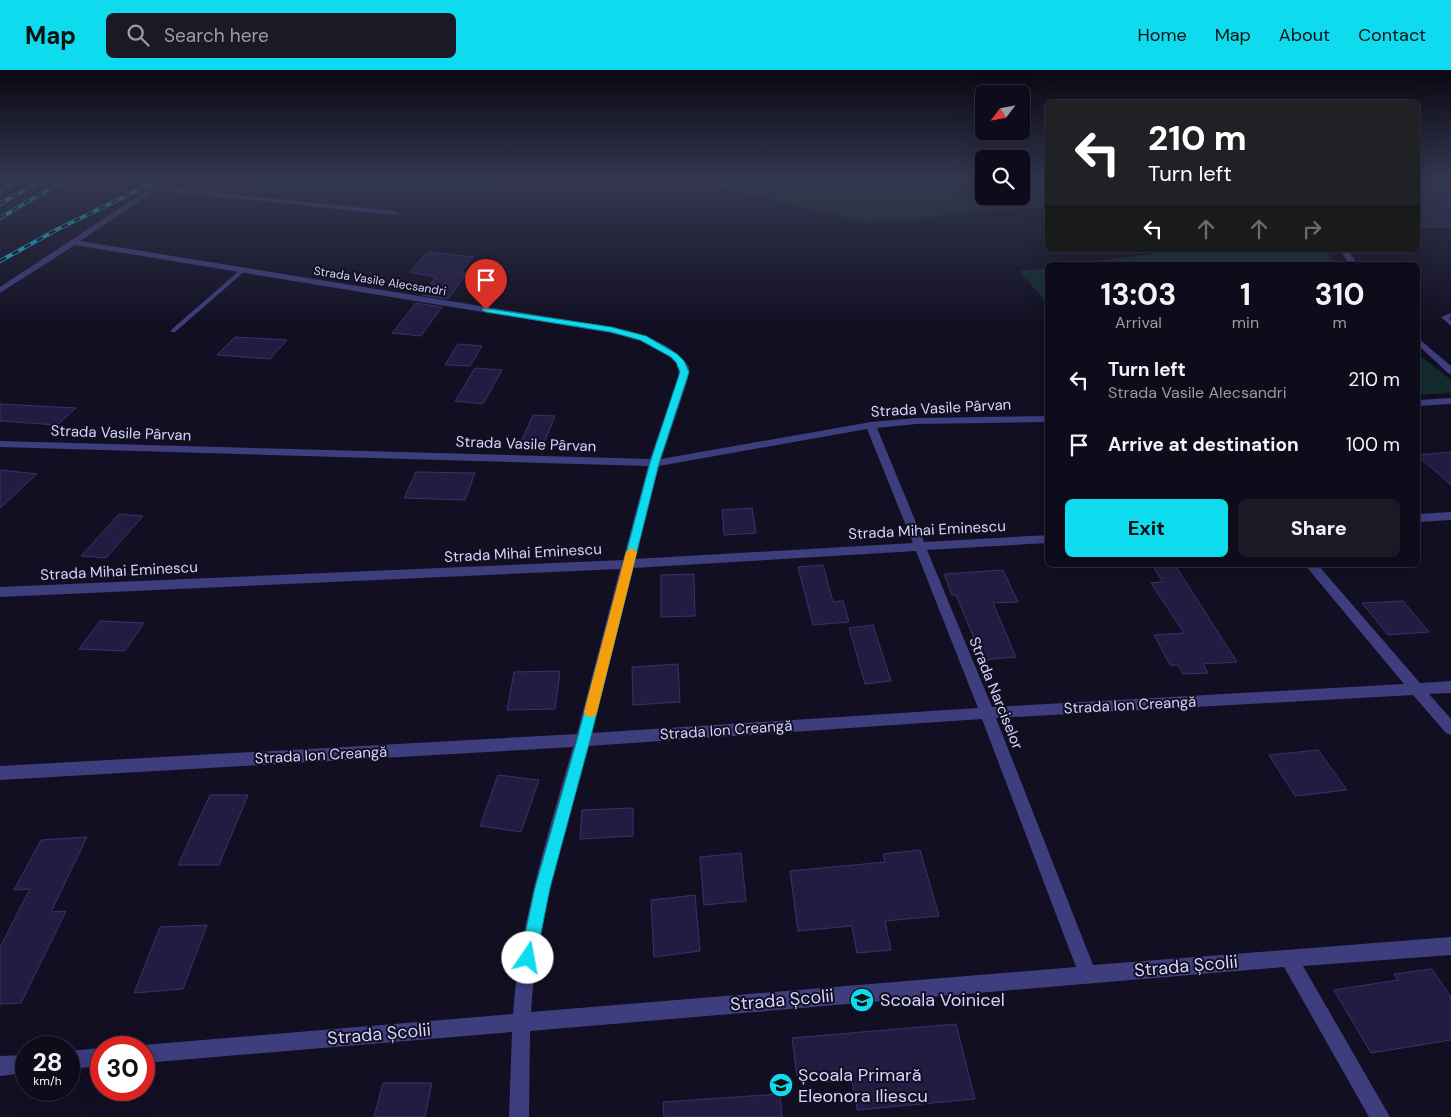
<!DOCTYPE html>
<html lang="en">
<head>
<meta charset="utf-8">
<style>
	body { margin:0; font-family:"DM Sans",sans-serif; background:#1c1927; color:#f1f3f6; height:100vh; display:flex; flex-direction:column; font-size:19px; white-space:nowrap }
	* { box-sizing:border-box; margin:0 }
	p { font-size:16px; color:#9b9ba2 }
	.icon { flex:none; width:28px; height:28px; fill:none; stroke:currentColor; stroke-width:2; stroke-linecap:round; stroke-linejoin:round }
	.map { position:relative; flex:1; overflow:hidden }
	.sheet { position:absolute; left:1045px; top:192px; width:375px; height:305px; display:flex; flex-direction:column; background:#0e0b1a; border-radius:8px; box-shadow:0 5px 20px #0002,0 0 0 1px #2e2b39 }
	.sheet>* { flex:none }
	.hud { position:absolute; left:1045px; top:30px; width:375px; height:152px; border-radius:8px; box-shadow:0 5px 20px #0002,0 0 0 1px #2e2b39; background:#202124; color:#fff; overflow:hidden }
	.needle { width:32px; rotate:238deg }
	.fabs { position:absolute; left:975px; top:15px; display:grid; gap:10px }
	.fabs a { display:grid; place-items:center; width:55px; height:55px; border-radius:8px; background:#0e0b1a; box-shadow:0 5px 20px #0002,0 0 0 1px #2e2b39; font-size:25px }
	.speed { position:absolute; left:15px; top:966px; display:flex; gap:10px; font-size:25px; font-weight:700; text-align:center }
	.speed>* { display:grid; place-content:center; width:65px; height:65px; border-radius:50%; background:#0e0b1a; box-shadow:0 5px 20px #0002,0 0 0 1px #2e2b39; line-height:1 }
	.speed small { font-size:12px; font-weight:400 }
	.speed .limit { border:8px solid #d22; background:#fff; color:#111 }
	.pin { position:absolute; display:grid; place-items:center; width:42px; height:42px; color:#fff; margin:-51px -21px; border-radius:50% 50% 50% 0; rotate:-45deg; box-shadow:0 0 5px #0007 }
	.pin .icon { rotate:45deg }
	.me { position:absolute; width:55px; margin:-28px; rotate:12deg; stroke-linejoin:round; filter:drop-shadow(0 0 4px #0008) }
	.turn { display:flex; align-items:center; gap:18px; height:105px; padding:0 20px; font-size:22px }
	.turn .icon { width:65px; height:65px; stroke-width:2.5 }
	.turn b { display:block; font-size:35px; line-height:42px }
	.lanes { display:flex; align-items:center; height:48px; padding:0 20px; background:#0003; justify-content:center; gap:25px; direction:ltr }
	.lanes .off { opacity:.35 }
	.eta { display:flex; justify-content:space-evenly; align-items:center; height:85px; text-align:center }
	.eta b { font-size:30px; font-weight:700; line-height:35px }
	.button { display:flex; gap:10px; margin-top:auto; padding:10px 20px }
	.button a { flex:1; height:58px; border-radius:8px; background:#0edbed; color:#111; font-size:20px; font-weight:700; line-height:58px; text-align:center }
	.button a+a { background:#1c1927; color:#f1f3f6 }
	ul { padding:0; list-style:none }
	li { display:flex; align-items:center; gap:15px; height:65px; padding:0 20px }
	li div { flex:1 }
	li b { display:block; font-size:19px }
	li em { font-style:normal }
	header { display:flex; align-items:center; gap:30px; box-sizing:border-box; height:70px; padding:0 25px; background:#0edbed; color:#111 }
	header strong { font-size:24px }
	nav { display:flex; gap:28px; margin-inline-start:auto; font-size:18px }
	.search { width:350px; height:45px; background:#1c1927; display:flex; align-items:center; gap:12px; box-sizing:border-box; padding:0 18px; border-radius:8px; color:#9b9ba2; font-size:19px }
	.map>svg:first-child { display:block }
</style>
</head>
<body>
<header>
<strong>Map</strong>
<div class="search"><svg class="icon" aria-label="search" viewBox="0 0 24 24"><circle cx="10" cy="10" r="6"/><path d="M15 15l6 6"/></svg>Search here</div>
<nav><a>Home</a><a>Map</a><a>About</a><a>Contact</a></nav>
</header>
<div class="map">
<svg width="1451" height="1047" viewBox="0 0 1451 1047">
	<rect width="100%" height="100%" fill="#120f22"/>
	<path fill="#132c2b" d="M683,109H984V126H1021V109H1047V137L866,152Z
		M1181,180H1325L1335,195H1067Z
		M1047,198H1048L1047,233L1019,201Z
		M1418,284L1451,310V323L1418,325Z"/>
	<path fill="#231c42" stroke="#3b306d" d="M1418,115L1451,116V157L1418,156Z
		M428,182L474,187L460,203H467L448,229L422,225L436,207L409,202Z
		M416,233L442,237L421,266L392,263Z
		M235,267L287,270L270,289L217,285Z
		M458,274L482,276L470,296L445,295Z
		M475,298L502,300L483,334L455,331Z
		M0,334L76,338L57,355L0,351Z
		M533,345L555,346L544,373L521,372Z
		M1451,382V415L1418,386V385Z
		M0,400L37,404L0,438Z
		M416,402L475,403L465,430L404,428Z
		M752,438L756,463L724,465L722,440Z
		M119,444L143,446L106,488L81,486Z
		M823,495L833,532L843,531L849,552L813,555L798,497Z
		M1152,495H1175L1237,592L1203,594L1208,603L1183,604L1178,595H1170L1154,565L1184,563L1151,513L1163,512Z
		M1003,500L1018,532L993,533L1016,587L983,590L956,525H952L944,504Z
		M694,504L695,546L661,547V505Z
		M1403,531L1429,562L1388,565L1362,533Z
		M100,551L144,553L125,581L79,579Z
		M873,555L891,611L865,614L849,558Z
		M678,594L680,632L633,635L632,597Z
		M560,601L555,639L507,640L514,602Z
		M1318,680L1347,720L1295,726L1269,685Z
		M498,705L539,710L521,762L480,756Z
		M210,725H248L219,795H178Z
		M633,738V766L580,769L582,740Z
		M87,767L51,842L66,841L21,933L0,934V877L30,819L14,820L41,770Z
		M920,780L939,846L885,851L891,880L857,883L852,856L798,861L790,801L885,792L883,784Z
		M741,783L746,831L704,835L700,787Z
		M695,825L700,881L654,887L651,830Z
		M207,855L183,919L134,923L160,857Z
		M1432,899L1451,927V970L1371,983L1334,920L1398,910L1394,904Z
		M956,954L975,1029L857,1040L852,1010L824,1012L823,1003L797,1006L792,968Z
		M383,1013H432L425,1047H374Z
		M780,1024L782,1047H664L663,1032Z"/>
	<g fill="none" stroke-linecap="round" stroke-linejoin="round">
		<path fill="#3e3d7e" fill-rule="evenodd" d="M240,200L245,201L175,262H171V260Z
			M1451,243V247L1449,248L1451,250V256L1441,247Z"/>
		<path fill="#3e3d7e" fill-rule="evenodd" d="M164,109H171L161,117L395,141L399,143L395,145L156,120L80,171L611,257C641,264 670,271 689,297L688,309L661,389L871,352L916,348L1048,346V352L916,354L877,358L924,472L1048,465V473L927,480L992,637L1404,614L1305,495H1318L1420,613L1451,611V623L1429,624L1451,649V665L1446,663L1413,625L996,648L1093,895L1451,867V885L1303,896L1390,1047H1369L1284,897L530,961L529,1047H509L512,962L144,993V978H137L144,975L513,944C520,852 548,764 573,677L0,710V696L577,664L620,499L0,527V517L623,490L648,396L0,377V371L650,389L678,309L679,297C663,276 637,269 611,263L75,175L0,223V217ZM867,359L913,473L635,489L659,396ZM916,481L978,638L592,663L633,498ZM982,649L1076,897L531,942C537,851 564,763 588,676Z
			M1451,328V334L1418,336V330Z
			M1451,442V450L1418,452V444Z
			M101,978V996L69,999V981Z
			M26,985V1003L0,1006V986Z"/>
		<path fill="#3e3d7e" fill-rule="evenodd" d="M1340,180H1348L1358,195H1350Z
			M1418,268L1451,296V304L1448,303L1418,275Z"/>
		<g stroke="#0edbed" stroke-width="4">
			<path id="rail" d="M0,121L21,109
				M0,134L44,109
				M0,148L66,109
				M0,191L58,159L161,109"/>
		</g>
		<use href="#rail" stroke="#120f22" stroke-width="2.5" stroke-dasharray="7" stroke-linecap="butt"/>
	</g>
	<linearGradient id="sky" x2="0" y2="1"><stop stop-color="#0a0813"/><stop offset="0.43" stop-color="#33374f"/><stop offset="1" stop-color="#33374f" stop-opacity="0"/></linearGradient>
	<rect width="1451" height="255" fill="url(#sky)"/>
	<path fill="#0edbed" stroke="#098e9a" d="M483,238L611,257L646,266L677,284L684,291L689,302L659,393L590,670L550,818L536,888L534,894L528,897L522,894L520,888L535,818L577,670L650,393L680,302L676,292L671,287L640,270L611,262L486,242L482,240Z"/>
	<path fill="#f59e0b" d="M631,478L637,482L597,642L595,646L591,647L586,646L584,642L626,482Z"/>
	<defs>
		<g id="school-disc" transform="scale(1.25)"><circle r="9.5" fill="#0edbed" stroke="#120f22"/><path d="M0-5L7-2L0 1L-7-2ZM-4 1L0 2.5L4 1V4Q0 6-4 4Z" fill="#111"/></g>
	</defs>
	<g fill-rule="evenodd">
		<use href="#school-disc" x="862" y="930"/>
		<use href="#school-disc" x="781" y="1015"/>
	</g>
	<g text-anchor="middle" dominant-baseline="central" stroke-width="4" stroke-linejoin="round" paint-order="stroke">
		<g font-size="12" fill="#d7d3fc" stroke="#120f22">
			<text transform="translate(380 211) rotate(9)">Strada Vasile Alecsandri</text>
		</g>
		<g font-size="15" fill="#d7d3fc" stroke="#120f22">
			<text transform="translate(941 338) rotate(-3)">Strada Vasile Pârvan</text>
			<text transform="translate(121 363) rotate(2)">Strada Vasile Pârvan</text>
			<text transform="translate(526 374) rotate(2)">Strada Vasile Pârvan</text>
			<text transform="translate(927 460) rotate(-3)">Strada Mihai Eminescu</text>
			<text transform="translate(523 483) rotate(-3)">Strada Mihai Eminescu</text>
			<text transform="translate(119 501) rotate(-3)">Strada Mihai Eminescu</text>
			<text transform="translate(996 623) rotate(68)">Strada Narciselor</text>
			<text transform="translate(1130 635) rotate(-3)">Strada Ion Creangă</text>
			<text transform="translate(726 660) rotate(-4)">Strada Ion Creangă</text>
			<text transform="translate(321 685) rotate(-3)">Strada Ion Creangă</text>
		</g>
		<g font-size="18" fill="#d7d3fc" stroke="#120f22">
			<text transform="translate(1186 896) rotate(-5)">Strada Școlii</text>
			<text transform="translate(782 930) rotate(-5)">Strada Școlii</text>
			<text transform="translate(379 964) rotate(-5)">Strada Școlii</text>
		</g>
		<g font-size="18" fill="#d7d3fc" stroke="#120f22" text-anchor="start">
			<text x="880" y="930">Scoala Voinicel</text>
			<text x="798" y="1005">Școala Primară<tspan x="798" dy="21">Eleonora Iliescu</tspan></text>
		</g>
	</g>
</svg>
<div class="fabs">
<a><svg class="needle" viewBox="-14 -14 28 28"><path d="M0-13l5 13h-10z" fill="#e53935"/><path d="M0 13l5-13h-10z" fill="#9b9ba2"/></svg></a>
<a><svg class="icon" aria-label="search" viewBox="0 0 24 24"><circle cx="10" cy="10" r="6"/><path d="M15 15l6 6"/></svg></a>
</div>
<div class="speed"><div>28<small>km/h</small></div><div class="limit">30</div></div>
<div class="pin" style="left:486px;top:240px;background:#d93025"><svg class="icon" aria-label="arrive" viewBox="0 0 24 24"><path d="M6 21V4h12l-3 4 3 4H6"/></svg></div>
<svg class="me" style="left:528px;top:888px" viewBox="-20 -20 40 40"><circle r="19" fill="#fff"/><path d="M0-13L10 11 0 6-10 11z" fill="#0edbed"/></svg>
<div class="hud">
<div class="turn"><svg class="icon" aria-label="left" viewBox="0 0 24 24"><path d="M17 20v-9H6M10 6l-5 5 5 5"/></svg><div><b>210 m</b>Turn left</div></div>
<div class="lanes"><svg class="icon" aria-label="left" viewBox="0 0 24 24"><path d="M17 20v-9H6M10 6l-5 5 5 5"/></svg><svg class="icon off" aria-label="ahead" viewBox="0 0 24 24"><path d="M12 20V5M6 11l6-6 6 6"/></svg><svg class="icon off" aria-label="ahead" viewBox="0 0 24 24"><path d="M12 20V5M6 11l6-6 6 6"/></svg><svg class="icon off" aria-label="right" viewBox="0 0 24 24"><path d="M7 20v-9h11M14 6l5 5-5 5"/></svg></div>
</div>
<section class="sheet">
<div class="eta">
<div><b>13:03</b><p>Arrival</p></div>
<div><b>1</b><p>min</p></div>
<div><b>310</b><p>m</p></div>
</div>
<ul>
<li><svg class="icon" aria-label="left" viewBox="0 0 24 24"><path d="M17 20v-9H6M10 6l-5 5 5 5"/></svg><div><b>Turn left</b><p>Strada Vasile Alecsandri</p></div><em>210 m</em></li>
<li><svg class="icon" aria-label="arrive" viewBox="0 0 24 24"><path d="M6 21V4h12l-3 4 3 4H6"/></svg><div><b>Arrive at destination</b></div><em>100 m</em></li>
</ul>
<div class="button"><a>Exit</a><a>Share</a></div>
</section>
</div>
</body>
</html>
